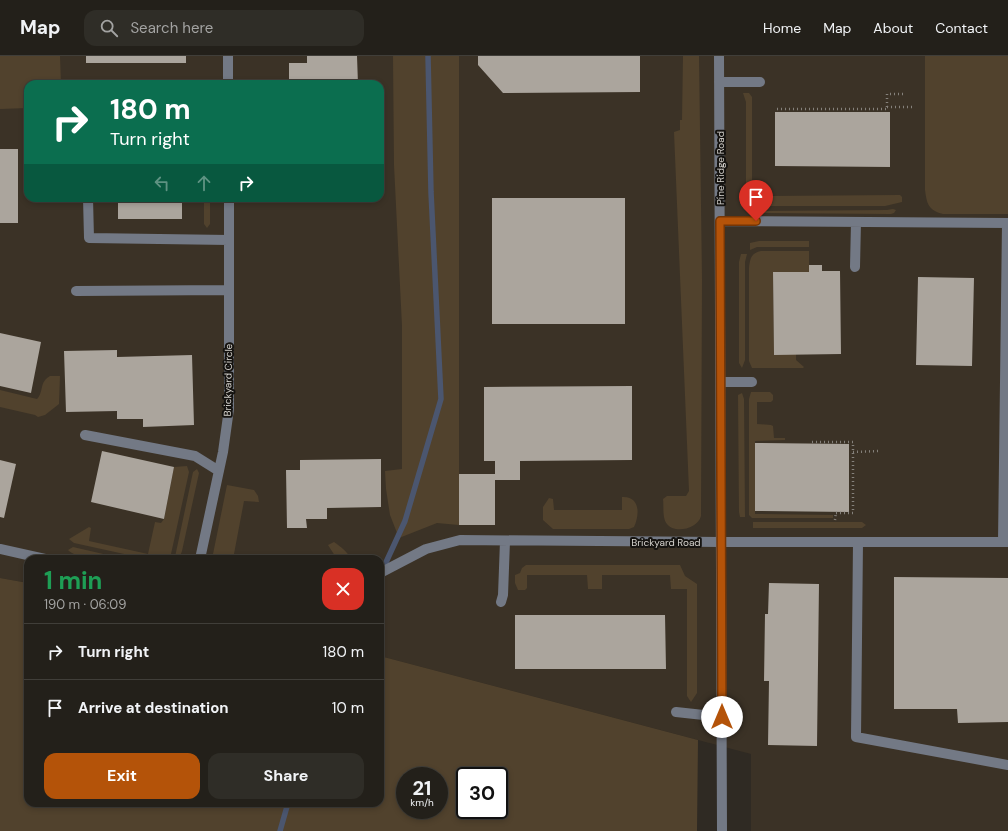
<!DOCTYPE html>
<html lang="en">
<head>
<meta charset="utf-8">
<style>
	body { margin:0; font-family:"DM Sans",sans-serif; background:#2f2d27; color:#f1f3f6; height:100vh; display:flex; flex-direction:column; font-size:15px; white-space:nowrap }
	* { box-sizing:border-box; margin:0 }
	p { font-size:13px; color:#a3a3a2 }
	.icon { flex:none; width:22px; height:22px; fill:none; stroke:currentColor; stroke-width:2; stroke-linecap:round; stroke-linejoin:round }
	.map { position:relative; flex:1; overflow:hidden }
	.side { position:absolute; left:24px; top:499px; width:360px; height:252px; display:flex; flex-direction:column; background:#23201a; border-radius:12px; box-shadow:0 2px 6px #0003,0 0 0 1px #403e39 }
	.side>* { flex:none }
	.guide { position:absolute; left:24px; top:24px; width:360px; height:122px; border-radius:12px; box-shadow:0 2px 6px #0003,0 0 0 1px #403e39; background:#0b6e4f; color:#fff; overflow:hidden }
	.speed { position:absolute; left:396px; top:711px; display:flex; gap:8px; font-size:20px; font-weight:700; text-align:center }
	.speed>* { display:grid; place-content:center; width:52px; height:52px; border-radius:50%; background:#23201a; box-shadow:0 2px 6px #0003,0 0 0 1px #403e39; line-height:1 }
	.speed small { font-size:10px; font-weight:400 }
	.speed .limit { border:2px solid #111; border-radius:6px; background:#fff; color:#111 }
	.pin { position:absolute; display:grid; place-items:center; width:34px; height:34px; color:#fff; margin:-41px -17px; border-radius:50% 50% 50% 0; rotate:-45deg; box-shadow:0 0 4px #0007 }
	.pin .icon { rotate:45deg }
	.me { position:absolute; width:44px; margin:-22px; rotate:0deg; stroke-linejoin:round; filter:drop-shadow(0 0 3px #0008) }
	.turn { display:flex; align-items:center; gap:14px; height:84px; padding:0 20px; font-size:18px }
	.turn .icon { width:52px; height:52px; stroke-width:2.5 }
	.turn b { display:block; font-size:28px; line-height:34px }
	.lanes { display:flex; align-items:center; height:38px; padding:0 20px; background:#0003; justify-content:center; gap:20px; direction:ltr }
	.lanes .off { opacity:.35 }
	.round { display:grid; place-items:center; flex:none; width:42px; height:42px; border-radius:12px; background:#2f2d27 }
	.summary { display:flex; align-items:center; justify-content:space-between; height:68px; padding:0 20px }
	h1 { font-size:24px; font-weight:700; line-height:30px; color:#1e9e55 }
	.button { display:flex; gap:8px; margin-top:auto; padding:8px 20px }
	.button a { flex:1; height:46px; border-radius:12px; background:#b45309; color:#fff; font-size:16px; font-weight:700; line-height:46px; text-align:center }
	.button a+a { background:#2f2d27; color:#f1f3f6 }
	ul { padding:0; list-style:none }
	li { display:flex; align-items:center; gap:12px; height:56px; padding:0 20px; border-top:1px solid #403e39 }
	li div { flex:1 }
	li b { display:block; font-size:15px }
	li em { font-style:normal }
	header { display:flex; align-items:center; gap:24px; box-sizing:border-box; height:56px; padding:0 20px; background:#23201a; border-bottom:1px solid #403e39 }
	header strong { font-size:19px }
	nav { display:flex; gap:22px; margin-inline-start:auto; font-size:14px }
	.search { width:280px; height:36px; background:#2f2d27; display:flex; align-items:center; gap:10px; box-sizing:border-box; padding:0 14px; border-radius:12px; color:#a3a3a2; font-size:15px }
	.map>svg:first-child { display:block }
</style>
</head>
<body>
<header>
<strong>Map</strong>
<div class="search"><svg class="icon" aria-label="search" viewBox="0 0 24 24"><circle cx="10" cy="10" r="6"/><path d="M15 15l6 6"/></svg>Search here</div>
<nav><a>Home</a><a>Map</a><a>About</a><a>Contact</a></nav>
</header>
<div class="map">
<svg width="1008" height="775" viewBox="0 0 1008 775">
	<rect width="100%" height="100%" fill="#2f2a23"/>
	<path fill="#3b3226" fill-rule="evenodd" d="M0,0H1008V775H751V698L380,600V503H28V527L0,522ZM28,28H380V142H28Z"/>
	<path fill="#51422d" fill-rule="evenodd" d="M0,0H60L61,28H28V52L0,53Z
		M393,0H459V469L437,467L399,482L390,459L386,433L385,415L402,413V270L394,109Z
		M683,0H699L702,223L701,460C698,473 674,478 667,468C662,462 664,451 663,443L667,440H686L689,435L674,76L680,74V64H682Z
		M925,0H1008V158H943C928,154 927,148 925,134Z
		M743,37H749L752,41V124C753,133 759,139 769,140L900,139L902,141V146L885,150H758L749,147L746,142V46Z
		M204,142H210V168L207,172L204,168Z
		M893,153L896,154L894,157L891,158L761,157L753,155L887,154Z
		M759,185H809V191H757L750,194V187Z
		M761,195H809V216H773L774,298H796V304L804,311L803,312H752L749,305V212C750,203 751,197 761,195Z
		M741,198H747L745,206V304L742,312L739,307V206Z
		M50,320H60L59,348L45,359L38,361L35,359L0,351V334L37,343C44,336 39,326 50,320Z
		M751,336H770L773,339V344L771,346H757V368L771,369L773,370L774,382H785V384L755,385V458L833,459V462H752L749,459V343Z
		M742,337L744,343L745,461H740L739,456L738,339Z
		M187,410L189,416L171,498L167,503H147L74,487L69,483L89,471L91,472L89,485L148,498L155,466L161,467L164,463L174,411Z
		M197,413L199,417L182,495L179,503L175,501L193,416Z
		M227,429L254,434L258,440L259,446L244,445L234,498L248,500L251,503H212Z
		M622,441C640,440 640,458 634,471L629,473H553L543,464V451L549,442L553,443L554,454H622Z
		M753,466H862L866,469L862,472H753Z
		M334,486C341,491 347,495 351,503H337L328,489Z
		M73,491L125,503C112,503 77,504 68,494Z
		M526,509H680L685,520L697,528V637L691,646L687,640V533H671L670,519H602V533H588L587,519H527V532L525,534H518L515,527V519L520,517L522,512Z
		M0,522L28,527V747H380V600L698,684L697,775H0ZM405,720H439V754H405ZM465,720H499V754H465Z"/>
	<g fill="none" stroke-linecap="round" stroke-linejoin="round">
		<path stroke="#4b566f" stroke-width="5.5" d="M382,515L405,465L441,343L431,136L428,0
			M280,775L288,747"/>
	</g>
	<path fill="#aba59d" d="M86,0H186V7H86Z
		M307,0H357L358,28H289V7H307Z
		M478,0H640V36L503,37L478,9Z
		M775,56H890V111L775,110Z
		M0,93H18V167H0Z
		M118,142H182V163H118Z
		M492,142H625V268H492Z
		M809,209H822V215H840L841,298L774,299L773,216H809Z
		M918,221L974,222L972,310L916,309Z
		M0,277L41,286L31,337L0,330Z
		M117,294V301L192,299L194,369L143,371V363H117V355L66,356L64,295Z
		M632,330V404L520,405V424H495V469H459V418H495V405H484V331Z
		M755,387L849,388V456L755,455Z
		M102,395L174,411L164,463L91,446Z
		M381,403V451L327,452V463H306L307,472H287L286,414H300V404Z
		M0,404L16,408L4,462L0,461Z
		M894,521L1008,522V666L958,667L957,653H894Z
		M769,527L819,528L817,690L768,689L769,625H764L765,558H768Z
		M515,559H665L666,613H515Z"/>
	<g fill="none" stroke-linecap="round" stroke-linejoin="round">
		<path stroke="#85817b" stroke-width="2.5" stroke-dasharray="1 3" stroke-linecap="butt" d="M887,51H912
			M777,53H887V38H904
			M812,386H853V457H836
			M853,396L880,395
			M835,464L836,456"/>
		<path stroke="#737985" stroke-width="10" d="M228,0V28
			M719,0L722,775
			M719,26H760
			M88,142L89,182L229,184
			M720,165L1008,167
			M855,211L856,166
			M76,235L229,234
			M721,326H752
			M85,379L195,400L219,415
			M858,486L856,681L1008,709
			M1003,486L1007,167
			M0,493L45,503
			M200,503L223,396L229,353V142
			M380,517L426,493L460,484L721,486H1008
			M501,546L503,539L505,485
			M676,656L722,661"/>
	</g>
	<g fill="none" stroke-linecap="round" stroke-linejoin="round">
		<g stroke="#753606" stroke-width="10">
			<path id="route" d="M722,661L720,165H756"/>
		</g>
		<use href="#route" stroke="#b45309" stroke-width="7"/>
	</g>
	<g text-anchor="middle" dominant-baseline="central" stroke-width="4" stroke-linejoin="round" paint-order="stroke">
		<g font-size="10" fill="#d5d2cd" stroke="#151310">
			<text transform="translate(720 112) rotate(-90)">Pine Ridge Road</text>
			<text transform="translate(228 324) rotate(-89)">Brickyard Circle</text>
			<text x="666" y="486">Brickyard Road</text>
		</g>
	</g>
</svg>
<div class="speed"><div>21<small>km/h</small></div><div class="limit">30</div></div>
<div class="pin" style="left:756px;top:165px;background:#d93025"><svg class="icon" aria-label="arrive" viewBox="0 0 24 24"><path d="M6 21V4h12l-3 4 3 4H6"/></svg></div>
<svg class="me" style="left:722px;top:661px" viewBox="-20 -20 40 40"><circle r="19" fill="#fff"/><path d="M0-13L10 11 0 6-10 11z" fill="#b45309"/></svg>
<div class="guide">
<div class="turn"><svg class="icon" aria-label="right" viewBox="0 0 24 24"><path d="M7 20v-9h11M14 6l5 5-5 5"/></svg><div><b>180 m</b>Turn right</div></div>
<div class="lanes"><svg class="icon off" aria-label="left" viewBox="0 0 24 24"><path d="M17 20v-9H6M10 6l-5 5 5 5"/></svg><svg class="icon off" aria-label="ahead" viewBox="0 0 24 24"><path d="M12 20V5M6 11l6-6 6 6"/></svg><svg class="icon" aria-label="right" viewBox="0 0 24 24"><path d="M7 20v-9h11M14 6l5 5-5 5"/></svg></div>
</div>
<section class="side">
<div class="summary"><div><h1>1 min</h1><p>190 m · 06:09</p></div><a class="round" style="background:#d93025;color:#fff"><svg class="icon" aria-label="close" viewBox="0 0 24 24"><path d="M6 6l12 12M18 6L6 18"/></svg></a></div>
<ul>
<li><svg class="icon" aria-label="right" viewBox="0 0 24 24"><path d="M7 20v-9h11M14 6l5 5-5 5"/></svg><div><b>Turn right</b></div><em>180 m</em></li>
<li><svg class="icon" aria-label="arrive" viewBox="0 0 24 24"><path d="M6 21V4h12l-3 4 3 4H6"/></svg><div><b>Arrive at destination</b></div><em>10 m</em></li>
</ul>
<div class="button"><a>Exit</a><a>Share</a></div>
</section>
</div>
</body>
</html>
